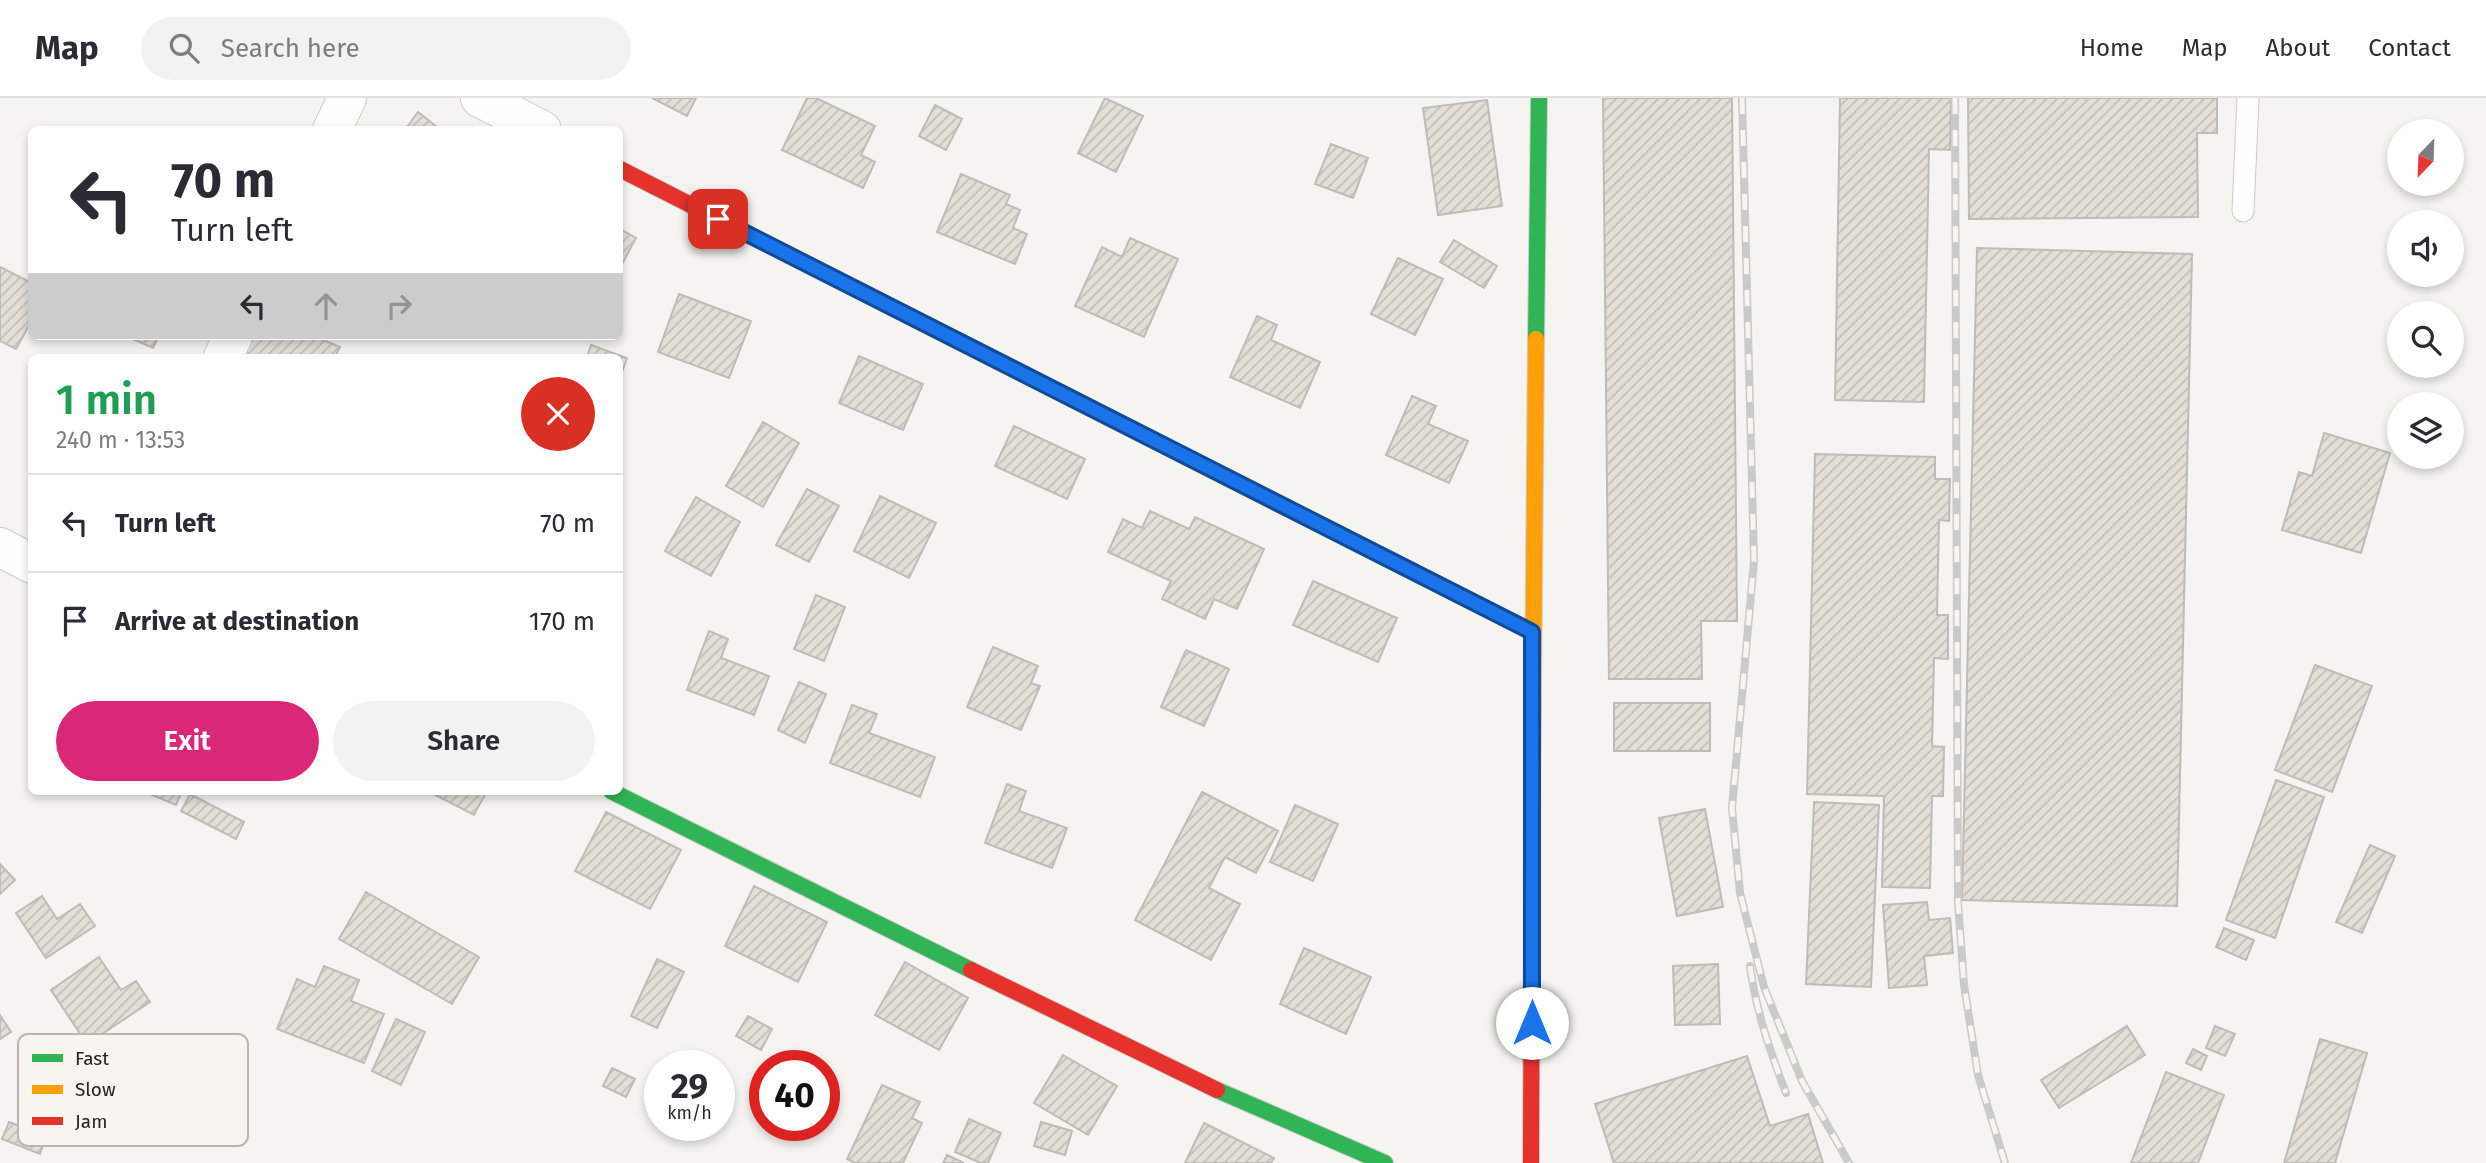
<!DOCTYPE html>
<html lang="en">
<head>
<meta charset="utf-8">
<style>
	body { margin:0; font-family:"Fira Sans",sans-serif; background:#f2f2f3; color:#2b2b33; height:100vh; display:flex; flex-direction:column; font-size:26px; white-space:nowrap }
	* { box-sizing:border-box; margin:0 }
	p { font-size:23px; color:#7c7c81 }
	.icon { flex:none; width:38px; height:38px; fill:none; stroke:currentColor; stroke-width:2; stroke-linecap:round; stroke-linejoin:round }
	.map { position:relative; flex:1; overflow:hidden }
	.drawer { position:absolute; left:28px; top:256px; width:595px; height:441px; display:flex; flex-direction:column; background:#fff; border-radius:10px; box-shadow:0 4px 10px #0003 }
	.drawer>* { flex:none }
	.top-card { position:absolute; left:28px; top:28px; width:595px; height:214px; border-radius:10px; box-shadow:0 4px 10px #0003; background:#fff; color:#2b2b33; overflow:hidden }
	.needle { width:46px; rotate:203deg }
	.buttons { position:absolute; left:2387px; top:21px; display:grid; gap:14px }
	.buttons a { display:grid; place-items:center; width:77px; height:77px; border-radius:50%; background:#fff; box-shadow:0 4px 10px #0003; font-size:35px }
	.speed { position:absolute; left:644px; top:952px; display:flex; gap:14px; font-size:35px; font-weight:700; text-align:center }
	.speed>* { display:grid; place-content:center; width:91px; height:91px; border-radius:50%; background:#fff; box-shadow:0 4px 10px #0003; line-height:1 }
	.speed small { font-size:18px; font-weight:400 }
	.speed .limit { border:10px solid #d22; background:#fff; color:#111 }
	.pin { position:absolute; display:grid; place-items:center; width:60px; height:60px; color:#fff; margin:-30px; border-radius:14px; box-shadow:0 4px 10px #0006 }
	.me { position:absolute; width:77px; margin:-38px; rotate:0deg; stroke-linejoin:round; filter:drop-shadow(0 0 5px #0008) }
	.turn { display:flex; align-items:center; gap:24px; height:147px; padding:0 28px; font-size:32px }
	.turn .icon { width:91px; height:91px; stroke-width:2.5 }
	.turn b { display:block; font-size:49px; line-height:60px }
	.lanes { display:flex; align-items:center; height:66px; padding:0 28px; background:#0003; justify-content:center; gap:35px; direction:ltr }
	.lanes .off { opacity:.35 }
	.round { display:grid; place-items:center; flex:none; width:74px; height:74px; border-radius:37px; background:#f2f2f3 }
	.head { display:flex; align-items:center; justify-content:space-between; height:119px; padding:0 28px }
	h1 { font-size:42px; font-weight:600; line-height:52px; color:#1e9e55 }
	.action { display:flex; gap:14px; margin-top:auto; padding:14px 28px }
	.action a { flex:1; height:80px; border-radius:42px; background:#db2777; color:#fff; font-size:28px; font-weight:600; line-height:80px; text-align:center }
	.action a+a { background:#f2f2f3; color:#2b2b33 }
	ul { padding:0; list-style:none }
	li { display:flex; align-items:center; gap:21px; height:98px; padding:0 28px; border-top:2px solid #e1e1e2 }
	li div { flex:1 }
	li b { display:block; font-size:26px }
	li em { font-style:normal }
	header { display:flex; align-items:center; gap:42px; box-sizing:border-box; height:98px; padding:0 35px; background:#fff; border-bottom:2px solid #e1e1e2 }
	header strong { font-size:33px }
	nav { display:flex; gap:38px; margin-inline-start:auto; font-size:24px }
	.search { width:490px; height:63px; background:#f2f2f3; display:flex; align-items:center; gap:18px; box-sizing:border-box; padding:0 24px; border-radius:38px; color:#7c7c81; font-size:26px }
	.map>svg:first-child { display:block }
</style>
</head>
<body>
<header>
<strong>Map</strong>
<div class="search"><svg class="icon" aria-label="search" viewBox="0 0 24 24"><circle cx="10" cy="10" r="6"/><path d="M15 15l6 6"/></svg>Search here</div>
<nav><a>Home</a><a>Map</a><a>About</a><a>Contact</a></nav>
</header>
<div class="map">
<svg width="2486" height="1065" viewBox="0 0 2486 1065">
	<defs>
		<pattern id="building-hatch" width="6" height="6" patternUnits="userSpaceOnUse" patternTransform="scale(1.75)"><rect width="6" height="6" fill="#e3ded6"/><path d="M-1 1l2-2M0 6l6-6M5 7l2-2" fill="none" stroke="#c3beb7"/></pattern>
	</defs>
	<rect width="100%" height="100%" fill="#f6f4f1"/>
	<path fill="url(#building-hatch)" stroke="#bdbcba" stroke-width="2" d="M652,0H696L687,18Z
		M807,0H816L875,28L861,57L875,64L863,90L782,52Z
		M1105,0L1143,18L1116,74L1078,55Z
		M1603,0H1732L1737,523H1701L1702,581H1609Z
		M1840,0H1951L1950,52L1929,51L1924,304L1835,302Z
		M1968,0H2217V35H2197L2198,119L1969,121Z
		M1487,2L1502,108L1438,117L1423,10Z
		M935,7L962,21L946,52L919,38Z
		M418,14L441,32H405Z
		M1331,46L1368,60L1353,100L1315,86Z
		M961,76L1010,97L1006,106L1020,112L1013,130L1027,136L1015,166L937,134Z
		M620,131L636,140L620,170Z
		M1130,140L1178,161L1144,239L1075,208L1102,149L1122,159Z
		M1454,142L1497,168L1484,190L1440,164Z
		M1977,150L2192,156L2177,808L1962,802Z
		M1398,160L1443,181L1415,237L1371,216Z
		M0,169L32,185V222L16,251L0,243Z
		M679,196L751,223L729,280L658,254Z
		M1257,218L1277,227L1271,242L1320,264L1300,310L1230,279Z
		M126,238H159L153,250Z
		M253,238H314L340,249L335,259H244Z
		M591,247L627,260L620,280V259H587Z
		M859,258L923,286L903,332L839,305Z
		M1412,298L1436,308L1428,326L1468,343L1449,385L1386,357Z
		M763,324L799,345L763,409L726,388Z
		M1014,328L1085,361L1067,401L995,368Z
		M2324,335L2390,355L2361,455L2282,432L2299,374L2312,378Z
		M1815,356L1935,359V381H1950L1949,423L1939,422L1937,517H1948V561L1934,560L1932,648L1944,649L1943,698H1932L1930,790L1882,789L1884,698L1807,696Z
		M807,391L839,408L809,464L776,447Z
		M880,398L936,425L909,480L854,453Z
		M696,399L740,424L711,478L665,453Z
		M1150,413L1189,431L1195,419L1264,451L1237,511L1214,501L1205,521L1162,501L1171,483L1108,454L1123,421L1142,430Z
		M1313,483L1397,520L1378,564L1293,527Z
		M816,497L845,509L824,563L794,551Z
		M709,533L728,541L721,560L769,578L754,617L687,592Z
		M993,549L1038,568L1031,585L1040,588L1021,632L967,609Z
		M1186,552L1229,571L1204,628L1161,609Z
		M2315,567L2372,588L2332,694L2275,672Z
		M799,584L826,596L805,645L778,632Z
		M1614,605H1710V653H1614Z
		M852,607L877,616L869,635L935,659L920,699L830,665Z
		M2276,682L2324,699L2275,840L2226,822Z
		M1007,686L1026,693L1019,713L1067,730L1052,770L985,745Z
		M143,693H182L176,707Z
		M428,693H487L474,717Z
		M1202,694L1278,733L1256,775L1225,759L1209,790L1240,806L1211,862L1135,822Z
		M190,696L244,724L236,741L181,713Z
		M1814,704L1879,707L1871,889L1806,886Z
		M1295,707L1338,726L1313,783L1270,764Z
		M1705,711L1723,809L1677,818L1659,720Z
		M606,714L681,752L650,811L575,773Z
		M2370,747L2395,758L2362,835L2336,824Z
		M0,766L15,782L0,796Z
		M754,788L827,824L798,884L725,848Z
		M366,794L479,859L452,906L339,841Z
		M42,798L57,821L80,806L95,828L46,860L16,815Z
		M1927,804L1929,822L1950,820L1953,855L1924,858L1927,887L1889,890L1883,807Z
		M2224,830L2254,842L2246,862L2216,849Z
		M1304,850L1371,879L1346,936L1280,906Z
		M99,859L121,892L136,883L150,904L87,946L51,892Z
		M657,861L684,874L657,930L631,918Z
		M905,864L968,900L939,952L875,917Z
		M1718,866L1720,926L1675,927L1673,868Z
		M324,868L359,882L351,903L384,916L364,965L277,931L297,881L315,889Z
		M0,917L11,934L0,941Z
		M748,918L772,931L761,952L736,938Z
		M396,921L425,934L401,987L372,973Z
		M2127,928L2145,957L2059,1010L2041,982Z
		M2215,928L2235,936L2225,958L2206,950Z
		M2320,941L2367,955L2335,1065H2284Z
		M2193,951L2207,958L2201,972L2186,965Z
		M1063,957L1117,988L1088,1037L1034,1005Z
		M1747,958L1770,1028L1808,1016L1823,1065H1614L1595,1006Z
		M612,970L635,981L626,999L603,988Z
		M2166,974L2224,997L2198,1065H2131Z
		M882,987L920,1004L912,1020L922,1025L903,1065H855L847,1061Z
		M969,1021L1001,1035L988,1065H981L955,1054Z
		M9,1024L46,1038L40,1056L2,1041Z
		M1041,1024L1072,1033L1065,1057L1034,1048Z
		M1204,1025L1274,1060L1271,1065H1185Z
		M947,1057L964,1065H943Z"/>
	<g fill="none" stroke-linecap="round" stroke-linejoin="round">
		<g stroke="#cdcbc9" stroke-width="23">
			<path id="lane" d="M2243,113L2248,0"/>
		</g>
		<g stroke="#cdcbc9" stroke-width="40">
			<path id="street" d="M480,0L542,32
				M332,32L347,0
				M223,259L233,238
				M0,449L32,466"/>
		</g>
		<g stroke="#cdcbc9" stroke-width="18">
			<path id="fast" d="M1536,241L1539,0
				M611,693L971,872
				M1217,992L1385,1065"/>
		</g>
		<g stroke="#cdcbc9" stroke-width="18">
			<path id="slow" d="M1074,302L1532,534
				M1532,725L1536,241"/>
		</g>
		<g stroke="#cdcbc9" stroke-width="18">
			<path id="jam" d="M620,71L1074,302
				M971,872L1217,992
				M1531,1065L1532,725"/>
		</g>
		<use href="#lane" stroke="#fefdfd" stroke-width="21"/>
		<use href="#street" stroke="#fefdfd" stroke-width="38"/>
		<use href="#fast" stroke="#30b455" stroke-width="16"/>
		<use href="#slow" stroke="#ff9f0a" stroke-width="16"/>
		<use href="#jam" stroke="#e5322d" stroke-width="16"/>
		<g stroke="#cacac9" stroke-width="8">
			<path id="rail" d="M1742,0L1754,463L1732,710L1740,795L1764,889L1802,983L1849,1065
				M1955,0L1958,804L1964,887L1978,977L2005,1065
				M1750,868C1756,913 1770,953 1786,995"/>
		</g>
		<use href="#rail" stroke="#f8f4ef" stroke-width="5" stroke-dasharray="16" stroke-linecap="butt"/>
	</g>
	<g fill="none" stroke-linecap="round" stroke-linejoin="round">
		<g stroke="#114b97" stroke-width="18">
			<path id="route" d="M718,121L1532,534V925"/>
		</g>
		<use href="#route" stroke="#1a73e8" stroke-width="12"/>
	</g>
	<rect x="18" y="936" width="230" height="112" rx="10" fill="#f8f4ef" stroke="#b9b6b2" stroke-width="2"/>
	<rect x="32" y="956" width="31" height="8" fill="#30b455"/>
	<rect x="32" y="987" width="31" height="9" fill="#ff9f0a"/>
	<rect x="32" y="1019" width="31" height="8" fill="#e5322d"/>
	<g font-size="19" fill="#252422">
		<text x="75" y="967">Fast</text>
		<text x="75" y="998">Slow</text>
		<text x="75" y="1030">Jam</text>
	</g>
</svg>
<div class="buttons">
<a><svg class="needle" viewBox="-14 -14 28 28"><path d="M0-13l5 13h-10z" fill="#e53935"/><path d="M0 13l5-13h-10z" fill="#7c7c81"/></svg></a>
<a><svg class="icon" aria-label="sound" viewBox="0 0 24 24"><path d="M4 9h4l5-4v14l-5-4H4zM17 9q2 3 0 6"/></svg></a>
<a><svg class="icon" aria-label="search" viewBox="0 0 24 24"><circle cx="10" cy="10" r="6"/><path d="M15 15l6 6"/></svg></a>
<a><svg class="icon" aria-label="layers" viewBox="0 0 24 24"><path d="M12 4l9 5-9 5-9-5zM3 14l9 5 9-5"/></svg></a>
</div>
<div class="speed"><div>29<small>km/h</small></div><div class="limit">40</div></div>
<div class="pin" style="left:718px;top:121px;background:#d93025"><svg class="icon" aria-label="arrive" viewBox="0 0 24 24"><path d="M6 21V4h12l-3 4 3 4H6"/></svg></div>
<svg class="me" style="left:1532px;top:925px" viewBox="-20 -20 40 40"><circle r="19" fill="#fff"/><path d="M0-13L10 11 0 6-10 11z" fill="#1a73e8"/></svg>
<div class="top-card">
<div class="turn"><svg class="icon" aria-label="left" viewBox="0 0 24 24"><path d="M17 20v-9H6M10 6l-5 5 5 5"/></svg><div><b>70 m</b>Turn left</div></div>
<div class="lanes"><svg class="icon" aria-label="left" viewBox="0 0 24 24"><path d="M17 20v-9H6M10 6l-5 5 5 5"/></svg><svg class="icon off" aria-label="ahead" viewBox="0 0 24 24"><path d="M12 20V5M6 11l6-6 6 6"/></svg><svg class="icon off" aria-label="right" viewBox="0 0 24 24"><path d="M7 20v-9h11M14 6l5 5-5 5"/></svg></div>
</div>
<section class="drawer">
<div class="head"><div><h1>1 min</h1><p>240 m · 13:53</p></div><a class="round" style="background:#d93025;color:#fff"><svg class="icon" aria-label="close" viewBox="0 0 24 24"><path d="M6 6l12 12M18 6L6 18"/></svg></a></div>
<ul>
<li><svg class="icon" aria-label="left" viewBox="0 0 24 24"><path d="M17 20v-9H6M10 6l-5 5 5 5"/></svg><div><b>Turn left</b></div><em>70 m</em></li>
<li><svg class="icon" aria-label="arrive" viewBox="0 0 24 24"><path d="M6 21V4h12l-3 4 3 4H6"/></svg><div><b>Arrive at destination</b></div><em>170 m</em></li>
</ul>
<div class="action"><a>Exit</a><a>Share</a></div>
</section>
</div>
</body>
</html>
